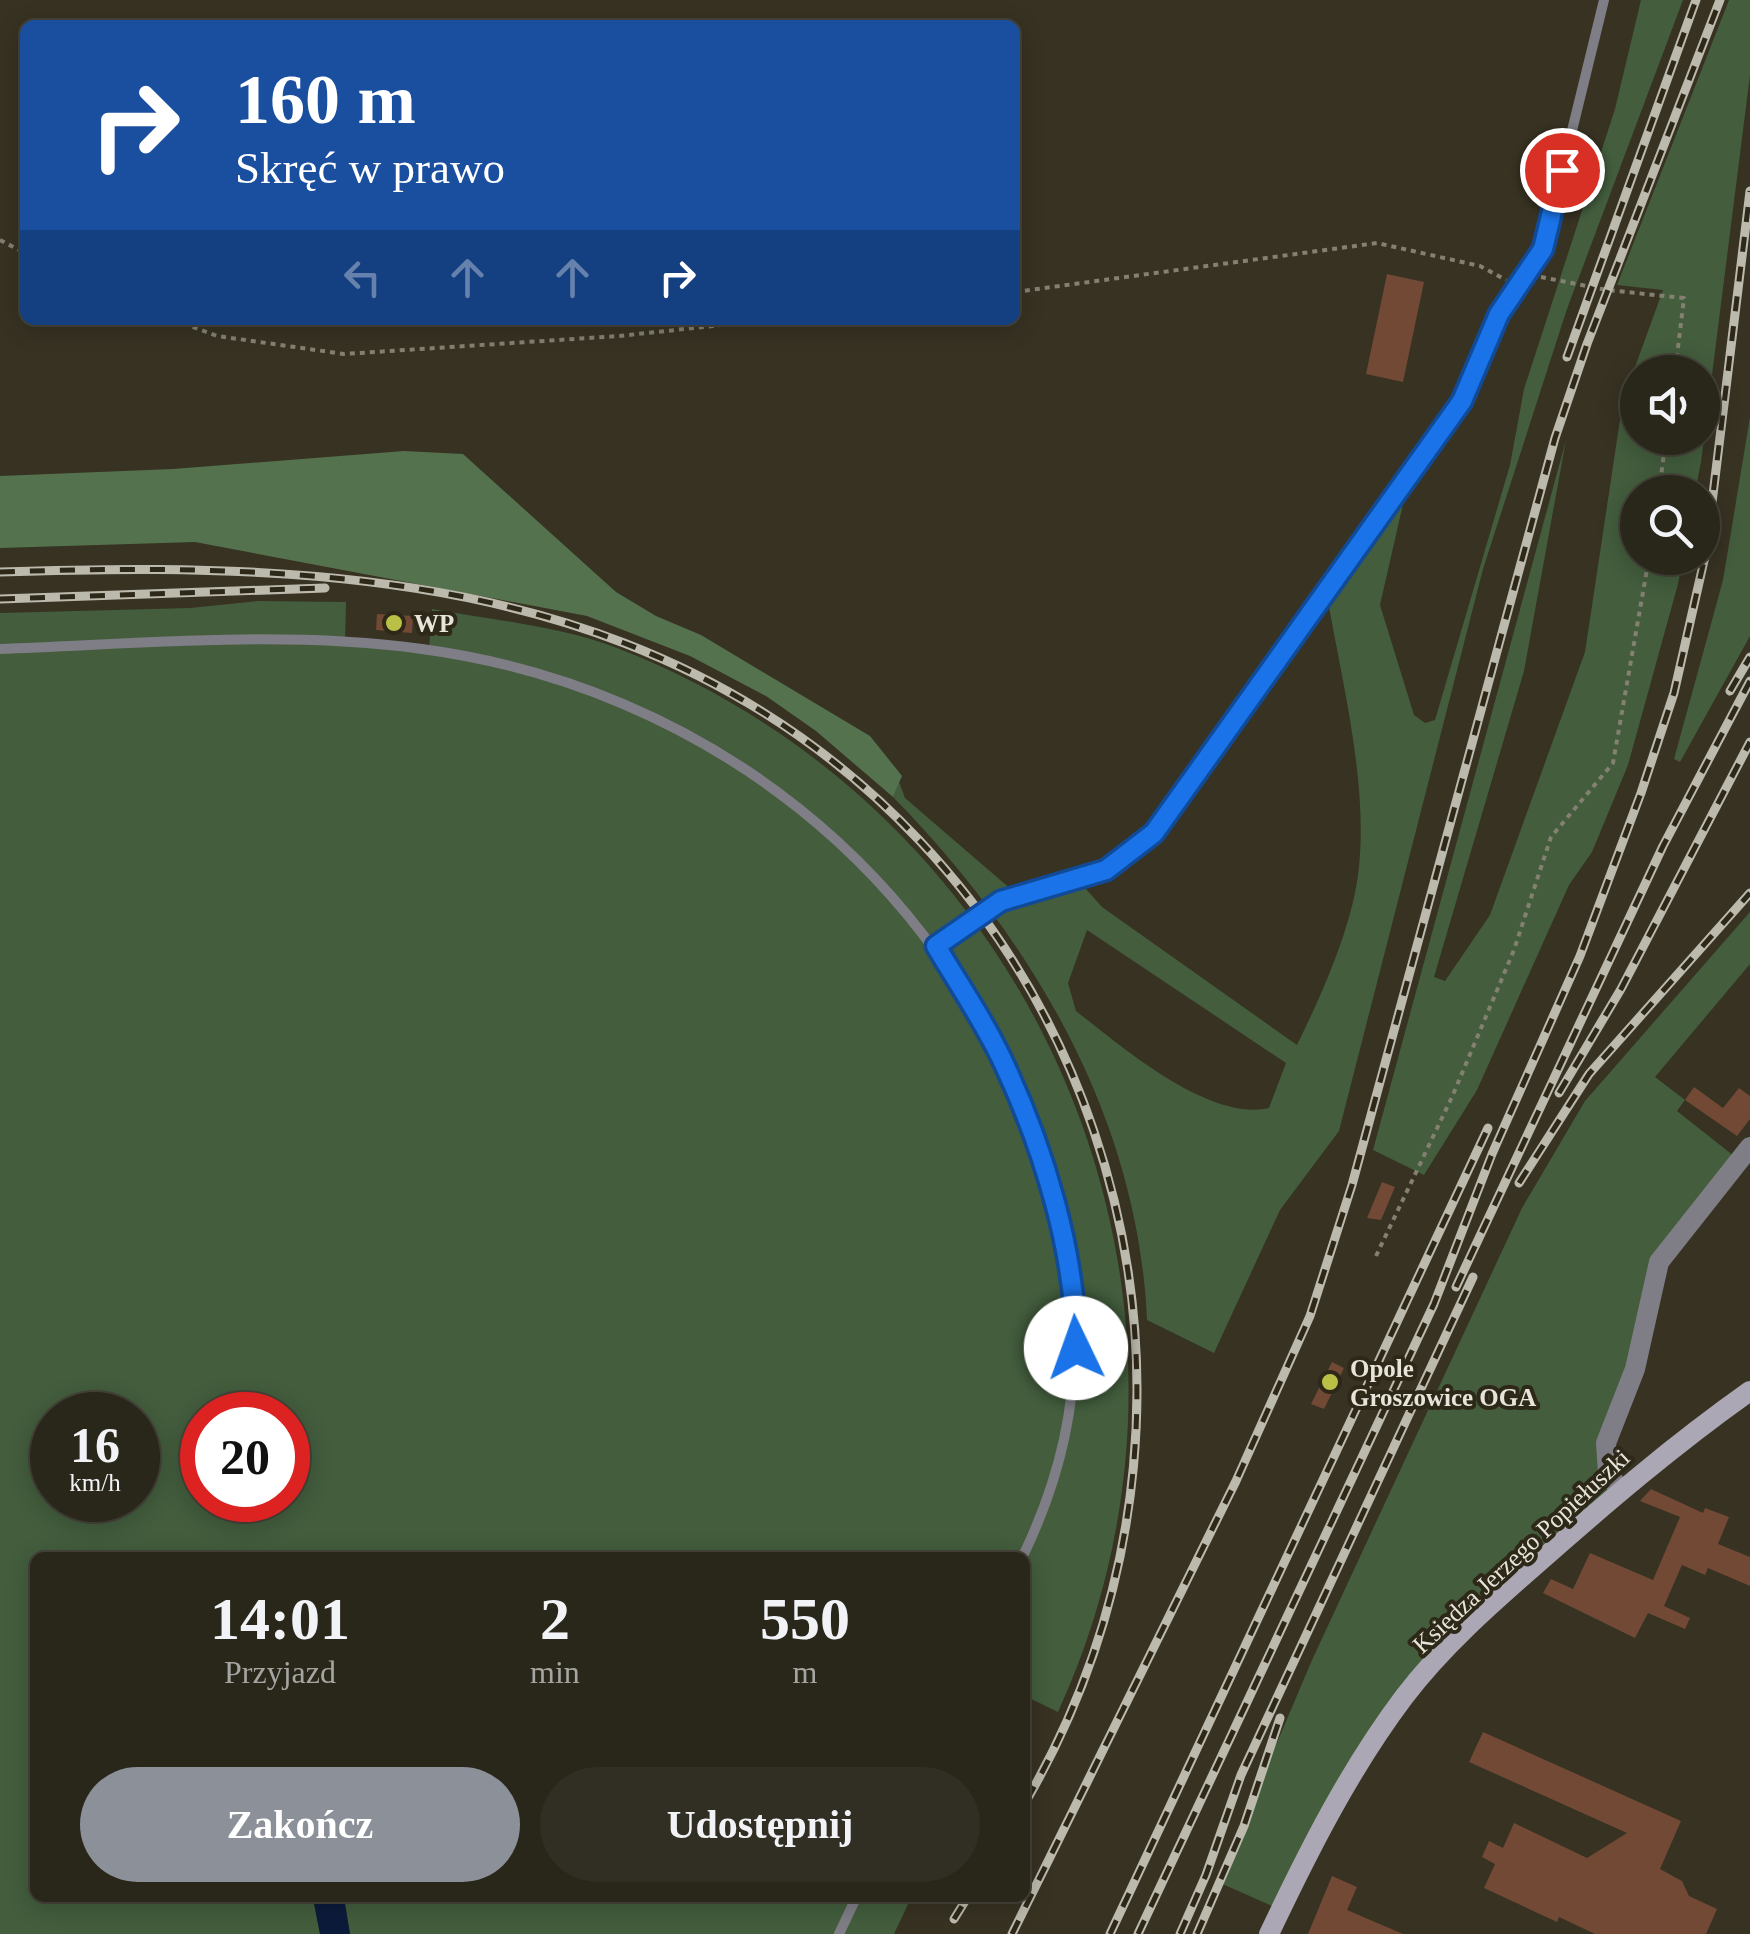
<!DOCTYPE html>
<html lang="pl">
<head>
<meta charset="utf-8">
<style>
	body { margin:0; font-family:Georgia,serif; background:#312e23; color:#f1f3f6; height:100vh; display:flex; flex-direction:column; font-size:38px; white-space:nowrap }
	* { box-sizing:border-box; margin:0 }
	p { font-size:32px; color:#a5a5a2 }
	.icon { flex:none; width:55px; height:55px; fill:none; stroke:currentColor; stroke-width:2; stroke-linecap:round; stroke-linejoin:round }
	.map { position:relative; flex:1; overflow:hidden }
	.panel { position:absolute; left:30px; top:1552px; width:1000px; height:350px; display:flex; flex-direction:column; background:#29261a; border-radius:15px; box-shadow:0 5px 25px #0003,0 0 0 2px #454339 }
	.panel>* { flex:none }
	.banner { position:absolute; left:20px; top:20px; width:1000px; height:305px; border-radius:15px; box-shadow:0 5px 25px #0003,0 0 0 2px #454339; background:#1a4fa0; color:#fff; overflow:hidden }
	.buttons { position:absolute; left:1620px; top:355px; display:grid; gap:20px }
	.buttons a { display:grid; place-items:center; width:100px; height:100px; border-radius:50%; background:#29261a; box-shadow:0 5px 25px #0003,0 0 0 2px #454339; font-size:50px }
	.speed { position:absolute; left:30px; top:1392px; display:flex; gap:20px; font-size:50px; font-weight:700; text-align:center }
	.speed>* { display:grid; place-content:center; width:130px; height:130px; border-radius:50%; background:#29261a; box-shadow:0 5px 25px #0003,0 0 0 2px #454339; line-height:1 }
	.speed small { font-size:25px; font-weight:400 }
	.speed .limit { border:15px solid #d22; background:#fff; color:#111 }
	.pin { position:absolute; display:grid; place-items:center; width:85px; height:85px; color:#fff; margin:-42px; border:5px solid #fff; border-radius:50%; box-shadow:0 2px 10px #0007 }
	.me { position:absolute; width:110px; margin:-55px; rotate:357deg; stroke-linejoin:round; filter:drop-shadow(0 0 8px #0008) }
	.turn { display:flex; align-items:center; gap:35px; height:210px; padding:0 50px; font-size:45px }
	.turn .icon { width:130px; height:130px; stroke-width:2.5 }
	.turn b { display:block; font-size:70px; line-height:85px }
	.lanes { display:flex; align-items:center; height:95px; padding:0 50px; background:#0003; justify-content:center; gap:50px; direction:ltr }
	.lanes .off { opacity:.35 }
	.eta { display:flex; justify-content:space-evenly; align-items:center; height:170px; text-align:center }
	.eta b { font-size:60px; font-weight:700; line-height:70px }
	.action { display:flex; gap:20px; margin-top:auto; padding:20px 50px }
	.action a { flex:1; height:115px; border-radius:60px; background:#8c9099; color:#fff; font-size:40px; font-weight:700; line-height:115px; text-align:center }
	.action a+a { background:#312e23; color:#f1f3f6 }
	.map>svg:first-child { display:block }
</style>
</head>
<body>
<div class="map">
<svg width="1750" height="1934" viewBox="0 0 1750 1934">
	<rect width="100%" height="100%" fill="#373222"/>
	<path fill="#435d3d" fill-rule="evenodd" d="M1641,0H1683L1567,309L1483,569L1339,1131L1280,1210L1214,1353L1147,1320C1138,1117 1032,939 893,797L899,782L905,798L1019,896L1078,880L1102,907L1297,1045C1319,1000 1341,951 1353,902C1376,808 1342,685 1326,590L1411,469L1380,605L1414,715L1425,723L1435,720L1510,465L1524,389L1615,109ZM1087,930L1286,1063L1269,1108C1209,1122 1121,1046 1076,1011L1068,983Z
		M1729,0H1750V75L1701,462L1695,492H1638V558H1683L1678,584L1628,765L1592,852L1569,885L1477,1090L1424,1175L1373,1150L1566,440L1524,671L1434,977L1445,981L1490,915L1585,652L1623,400L1663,290L1617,285ZM1638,372H1702V438H1638Z
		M1750,417V636L1680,762L1674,759L1723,580Z
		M258,601L346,602L345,643L429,649L432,609C493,620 559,626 617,648C1039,811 1248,1298 1058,1712L1025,1696V1558H35V1898H313L320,1934H0V613L190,608ZM52,1415H138V1500H52ZM202,1415H288V1500H202Z
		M1750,912V964L1655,1077L1685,1100L1677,1111L1739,1160L1672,1242L1611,1429L1620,1491L1407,1693L1281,1910L1218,1882L1312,1660L1522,1208L1585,1101Z
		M344,1898H911L894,1934H350Z"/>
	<path fill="#55724e" d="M404,451L463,454L616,592L656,616L701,635L870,736L902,776L893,797L816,731L766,696L690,656L587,616L195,542L0,548V476L173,469Z"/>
	<path fill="#0d1b3b" d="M313,1898H344L350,1934H320Z"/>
	<path fill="#724935" d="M1387,274L1424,282L1403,382L1366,374Z
		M377,614L413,616L412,633L376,630Z
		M1694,1087L1723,1108L1739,1088L1750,1096V1119L1737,1136L1685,1100Z
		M1382,1182L1395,1187L1381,1220L1367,1218Z
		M1332,1362L1344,1368L1324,1409L1311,1404Z
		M1651,1489L1703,1513L1705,1508L1729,1517L1718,1544L1750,1557V1586L1708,1568L1705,1575L1682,1565L1664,1606L1690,1618L1685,1629L1648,1613L1635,1638L1543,1593L1551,1579L1573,1589L1590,1553L1653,1580L1680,1517L1640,1501Z
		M1483,1732L1681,1821L1660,1869L1682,1881L1689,1896L1717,1909L1706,1934H1595L1559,1917L1557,1922L1484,1888L1495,1864L1482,1857L1489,1841L1503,1848L1514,1823L1587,1858L1627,1833L1469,1762Z
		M1332,1876L1357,1887L1347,1910L1403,1934H1308Z"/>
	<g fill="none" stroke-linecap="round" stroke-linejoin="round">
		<path stroke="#848072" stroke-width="4" stroke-dasharray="5 5" stroke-linecap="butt" d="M0,240L25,253
			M1541,277L1607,290L1684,298L1675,372
			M1015,292L1377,243L1480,266L1506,280
			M174,320L217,336L344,354L619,336L769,320
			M1659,492L1666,438
			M1376,1256L1452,1097L1514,950L1551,837L1613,763L1649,558"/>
		<path stroke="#7f7d85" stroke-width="10" d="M0,649C140,644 283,630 422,649C704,687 941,872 1034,1141C1086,1292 1093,1412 1022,1558
			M935,946L988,907L1094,876L1139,848L1182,797L1366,538L1402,480L1460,404L1499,314L1543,249L1604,0
			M839,1934L856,1898"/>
		<path stroke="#7f7d85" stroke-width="20" d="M1620,1491L1608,1472L1606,1443L1635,1369L1659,1262L1750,1147"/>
		<path stroke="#aba7b4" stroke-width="20" d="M1269,1934C1308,1852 1349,1770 1404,1697C1442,1647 1491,1604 1538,1563C1606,1503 1675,1444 1750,1391"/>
		<g stroke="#bcb9ad" stroke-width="9">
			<path id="rail" d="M1567,357L1696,0
				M0,572C207,565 429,567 624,643C1091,823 1275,1374 1025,1803
				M0,599L325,588
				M1730,691L1750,657
				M1559,1093L1621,989L1750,742
				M1519,1183L1589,1074L1750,893
				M1456,1287L1663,846L1750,681
				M954,1919L967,1898
				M1012,1934L1236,1481L1310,1316L1352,1185L1555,438L1587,344L1720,0
				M1110,1934L1488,1128
				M1138,1934L1434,1304L1492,1154L1580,956L1641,793L1674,693L1706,552L1750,191
				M1180,1934L1206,1875L1241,1775L1473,1277
				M1197,1934L1244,1826L1280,1718"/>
		</g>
		<use href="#rail" stroke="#2d2818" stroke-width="5" stroke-dasharray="15" stroke-linecap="butt"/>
	</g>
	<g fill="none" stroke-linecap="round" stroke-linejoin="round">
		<g stroke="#114b97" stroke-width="25">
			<path id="route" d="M1076,1348C1076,1254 1044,1150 1005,1066C986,1024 959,985 936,946L1001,901L1106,870L1154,833L1462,401L1499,314L1543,249L1562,170"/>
		</g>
		<use href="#route" stroke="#1a73e8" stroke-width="18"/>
	</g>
	<g fill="#bac046" stroke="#2d2818" stroke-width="4">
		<circle cx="394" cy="623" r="10"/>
		<circle cx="1330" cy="1382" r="10"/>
	</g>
	<g text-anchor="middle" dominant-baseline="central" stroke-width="8" stroke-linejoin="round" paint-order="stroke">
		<g font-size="25" font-weight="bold" fill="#e7e4da" stroke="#2d2818" text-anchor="start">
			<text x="414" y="623">WP</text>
			<text x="1350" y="1368">Opole<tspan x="1350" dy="29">Groszowice OGA</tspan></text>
		</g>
		<g font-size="25" fill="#e7e4da" stroke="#2d2818">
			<text transform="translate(1521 1551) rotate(-43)">Księdza Jerzego Popiełuszki</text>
		</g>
	</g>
</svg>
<div class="buttons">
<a><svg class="icon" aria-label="sound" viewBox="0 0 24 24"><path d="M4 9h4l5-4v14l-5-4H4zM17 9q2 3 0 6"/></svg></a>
<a><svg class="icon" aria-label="search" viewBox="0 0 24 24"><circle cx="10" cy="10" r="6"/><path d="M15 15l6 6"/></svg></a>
</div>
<div class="speed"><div>16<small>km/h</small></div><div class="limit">20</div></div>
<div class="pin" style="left:1562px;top:170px;background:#d93025"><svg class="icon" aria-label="arrive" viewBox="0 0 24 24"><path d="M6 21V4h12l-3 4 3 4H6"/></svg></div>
<svg class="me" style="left:1076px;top:1348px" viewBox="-20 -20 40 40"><circle r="19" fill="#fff"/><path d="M0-13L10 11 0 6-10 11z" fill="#1a73e8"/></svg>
<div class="banner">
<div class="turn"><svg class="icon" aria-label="right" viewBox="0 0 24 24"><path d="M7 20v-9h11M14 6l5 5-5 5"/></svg><div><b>160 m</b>Skręć w prawo</div></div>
<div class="lanes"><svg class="icon off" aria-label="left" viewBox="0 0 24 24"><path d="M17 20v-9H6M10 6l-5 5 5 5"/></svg><svg class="icon off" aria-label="ahead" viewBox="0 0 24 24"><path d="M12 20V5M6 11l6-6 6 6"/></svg><svg class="icon off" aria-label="ahead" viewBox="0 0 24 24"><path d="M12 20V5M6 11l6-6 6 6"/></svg><svg class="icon" aria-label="right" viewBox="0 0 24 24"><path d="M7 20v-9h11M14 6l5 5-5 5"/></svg></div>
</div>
<section class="panel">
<div class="eta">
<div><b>14:01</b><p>Przyjazd</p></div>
<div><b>2</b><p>min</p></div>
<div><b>550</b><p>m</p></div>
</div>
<div class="action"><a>Zakończ</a><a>Udostępnij</a></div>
</section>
</div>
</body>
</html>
